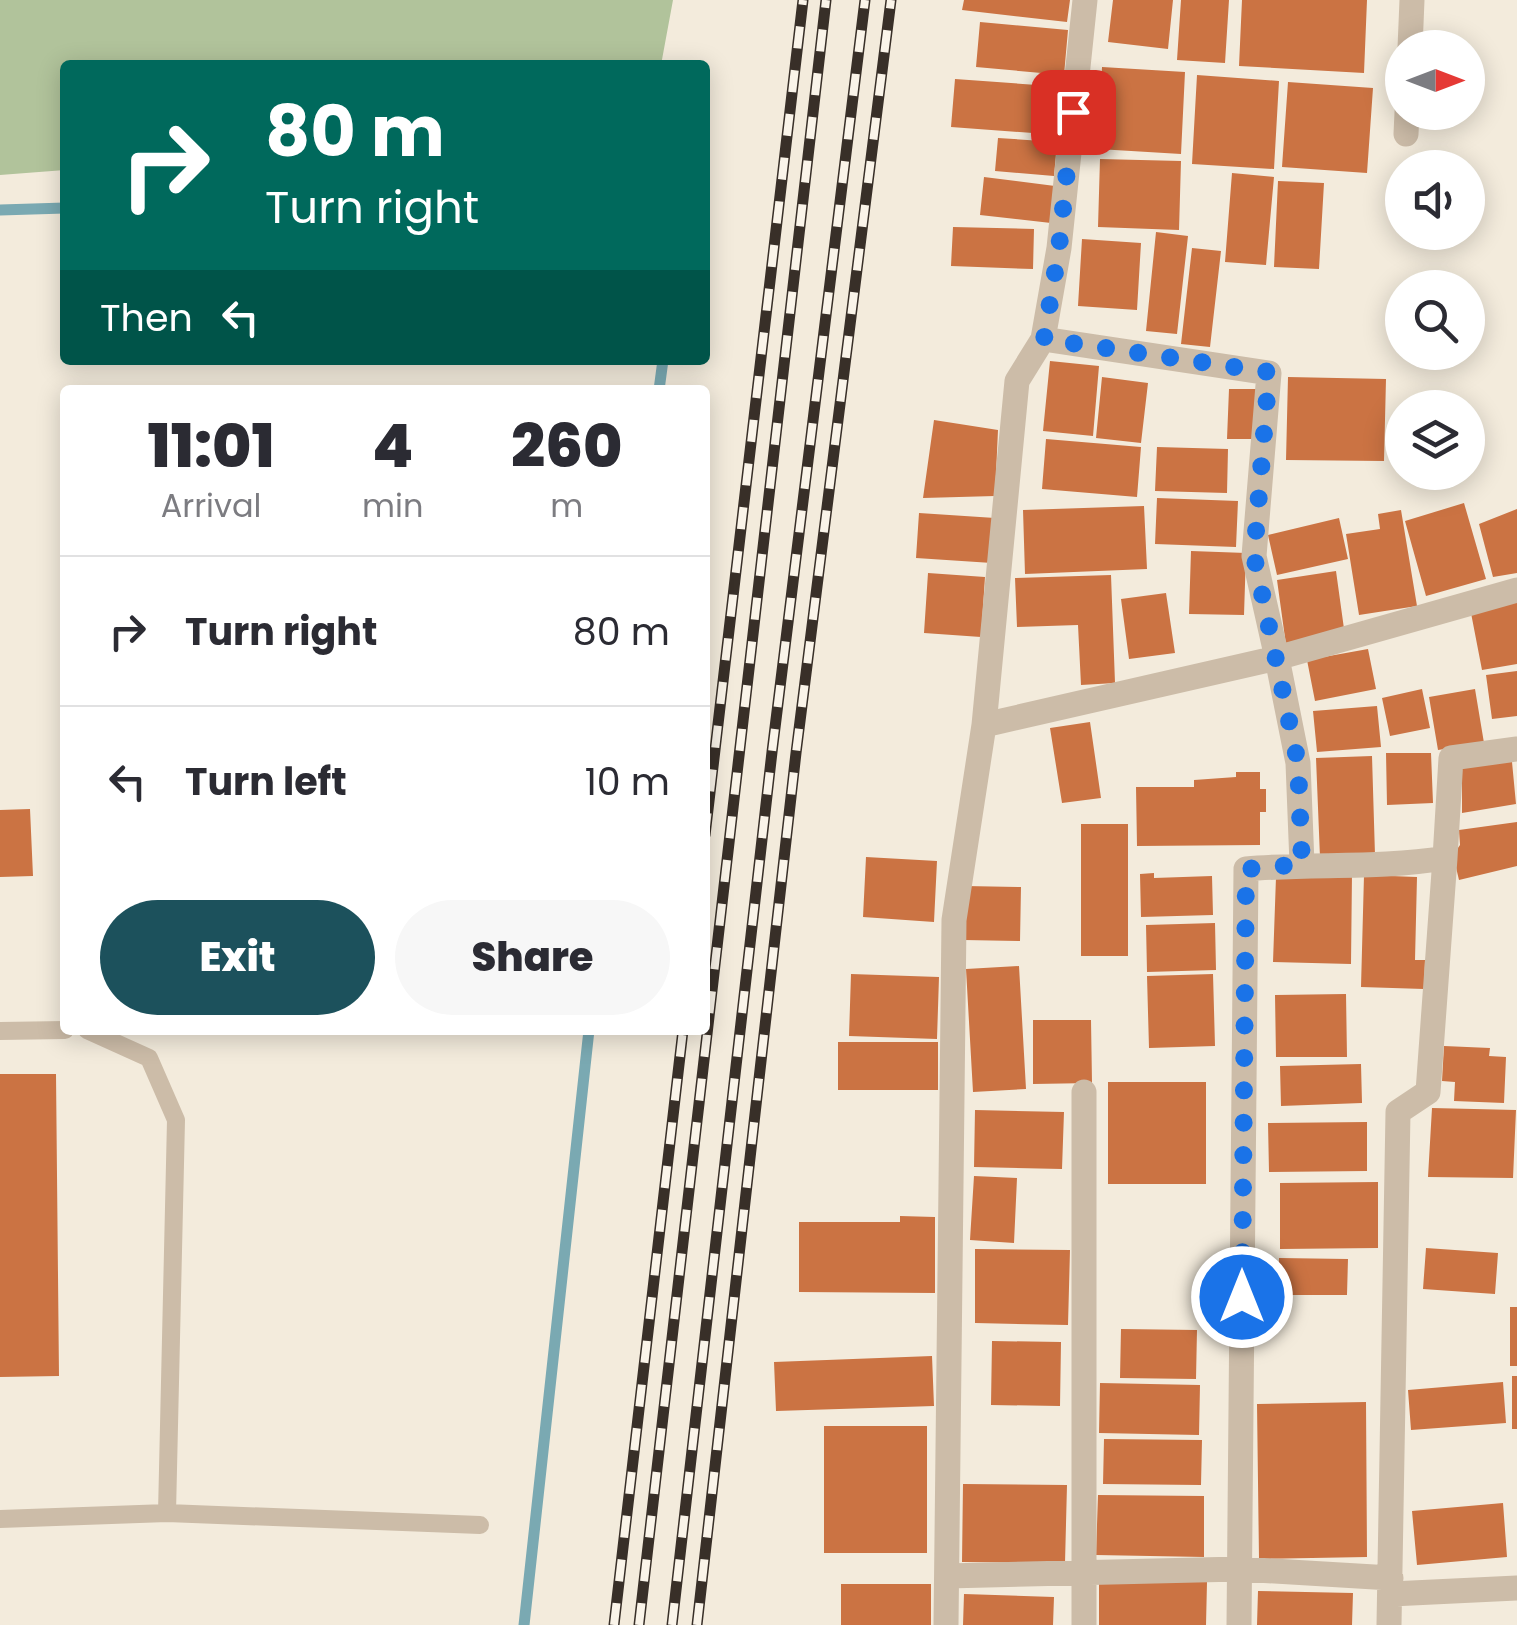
<!DOCTYPE html>
<html lang="en">
<head>
<meta charset="utf-8">
<style>
	body { margin:0; font-family:Poppins,sans-serif; background:#f7f7f7; color:#2b2b33; height:100vh; display:flex; flex-direction:column; font-size:38px; white-space:nowrap }
	* { box-sizing:border-box; margin:0 }
	p { font-size:32px; color:#7c7c81 }
	.icon { flex:none; width:55px; height:55px; fill:none; stroke:currentColor; stroke-width:2; stroke-linecap:round; stroke-linejoin:round }
	.map { position:relative; flex:1; overflow:hidden }
	.panel { position:absolute; left:60px; top:385px; width:650px; height:650px; display:flex; flex-direction:column; background:#fff; border-radius:10px; box-shadow:0 5px 25px #0003 }
	.panel>* { flex:none }
	.hud { position:absolute; left:60px; top:60px; width:650px; height:305px; border-radius:10px; box-shadow:0 5px 25px #0003; background:#00695c; color:#fff; overflow:hidden }
	.needle { width:65px; rotate:90deg }
	.buttons { position:absolute; left:1385px; top:30px; display:grid; gap:20px }
	.buttons a { display:grid; place-items:center; width:100px; height:100px; border-radius:50%; background:#fff; box-shadow:0 5px 25px #0003; font-size:50px }
	.pin { position:absolute; display:grid; place-items:center; width:85px; height:85px; color:#fff; margin:-42px; border-radius:20px; box-shadow:0 5px 15px #0006 }
	.me { position:absolute; width:110px; margin:-55px; rotate:0deg; stroke-linejoin:round; filter:drop-shadow(0 0 8px #0008) }
	.turn { display:flex; align-items:center; gap:35px; height:210px; padding:0 40px; font-size:45px }
	.turn .icon { width:130px; height:130px; stroke-width:2.5 }
	.turn b { display:block; font-size:70px; line-height:85px }
	.then { display:flex; align-items:center; height:95px; padding:0 40px; background:#0003; gap:20px; font-size:38px }
	.eta { display:flex; justify-content:space-evenly; align-items:center; height:170px; text-align:center }
	.eta b { font-size:60px; font-weight:800; line-height:70px }
	.primary-button { display:flex; gap:20px; margin-top:auto; padding:20px 40px }
	.primary-button a { flex:1; height:115px; border-radius:60px; background:#1c515c; color:#fff; font-size:40px; font-weight:800; line-height:115px; text-align:center }
	.primary-button a+a { background:#f7f7f7; color:#2b2b33 }
	ul { padding:0; list-style:none }
	li { display:flex; align-items:center; gap:30px; height:150px; padding:0 40px; border-top:2px solid #e1e1e2 }
	li div { flex:1 }
	li b { display:block; font-size:38px }
	li em { font-style:normal }
	.map>svg:first-child { display:block }
</style>
</head>
<body>
<div class="map">
<svg width="1517" height="1625" viewBox="0 0 1517 1625">
	<rect width="100%" height="100%" fill="#f3ebdc"/>
	<path fill="#b1c39b" d="M0,0H673L661,65H65V170L0,175Z"/>
	<g fill="none" stroke-linecap="round" stroke-linejoin="round">
		<path stroke="#7aa9b2" stroke-width="11" d="M0,210L65,208
			M659,390L663,360
			M524,1625L589,1030"/>
	</g>
	<path fill="#cb7343" d="M964,0H1070L1067,22L962,10Z
		M1113,0H1173L1168,49L1108,42Z
		M1181,0H1229L1225,63L1177,60Z
		M1242,0H1367L1364,73L1239,66Z
		M980,22L1068,30L1064,75L976,67Z
		M1102,67L1185,72L1181,154L1098,149Z
		M1197,75L1279,81L1274,169L1192,164Z
		M955,79L1064,87L1060,135L951,127Z
		M1288,82L1373,88L1367,173L1282,167Z
		M998,138L1057,142L1054,176L995,171Z
		M1100,159L1181,161L1179,230L1098,227Z
		M1232,173L1274,177L1266,265L1225,262Z
		M984,177L1055,186L1051,223L980,215Z
		M1278,181L1324,183L1319,269L1274,267Z
		M953,227L1034,229L1033,269L951,266Z
		M1156,232L1188,236L1177,334L1146,331Z
		M1082,239L1141,243L1137,310L1078,306Z
		M1192,248L1221,251L1210,347L1181,344Z
		M1050,361L1099,366L1093,436L1043,431Z
		M1102,377L1148,383L1141,443L1096,438Z
		M1288,377L1386,379L1384,461L1286,460Z
		M1229,389H1256L1254,439H1227Z
		M934,420L998,430L995,496L923,498Z
		M1046,439L1141,447L1137,497L1042,489Z
		M1157,447L1228,449L1227,493L1155,491Z
		M1157,498L1238,501L1236,547L1155,544Z
		M1464,503L1486,579L1426,596L1405,521Z
		M1144,506L1147,569L1025,574L1023,510Z
		M1517,509V573L1493,577L1479,524Z
		M1401,510L1417,606L1359,615L1346,534L1380,529L1378,514Z
		M919,513L995,518L992,563L916,558Z
		M1339,518L1348,559L1277,575L1268,535Z
		M1191,551L1246,553L1244,615L1189,614Z
		M1336,571L1345,636L1286,645L1277,580Z
		M928,573L985,577L981,637L924,633Z
		M1111,575L1115,683L1081,685L1078,625L1017,627L1015,578Z
		M1166,593L1175,653L1129,659L1121,599Z
		M1517,602V664L1482,670L1471,613Z
		M1368,649L1376,689L1315,701L1307,660Z
		M1517,671V716L1492,719L1486,675Z
		M1422,689L1430,728L1390,736L1382,698Z
		M1475,689L1484,743L1438,750L1429,697Z
		M1377,706L1381,747L1317,752L1313,711Z
		M1090,722L1101,798L1062,803L1050,728Z
		M1386,753H1431L1433,803L1387,805Z
		M1372,756L1375,855L1320,857L1316,758Z
		M1512,762L1516,804L1462,813V764Z
		M1236,772H1260V789H1266V812H1260V845L1137,846L1136,787H1194V780L1236,777Z
		M30,809L33,876L0,877V810Z
		M1517,822V866L1459,880L1453,855L1460,845L1459,830Z
		M1081,824H1128V956H1081Z
		M866,857L937,861L934,922L863,917Z
		M1154,873V878L1212,876L1213,915L1141,917L1140,874Z
		M1352,873L1351,964L1273,962L1276,877Z
		M1364,875L1417,877L1415,960H1425L1424,989L1361,987Z
		M965,886L1021,887L1020,941L964,940Z
		M1215,923L1216,970L1147,972L1146,925Z
		M1019,966L1026,1089L973,1092L966,969Z
		M851,974L939,977L937,1039L849,1036Z
		M1213,974L1215,1046L1149,1048L1147,976Z
		M1346,994L1347,1057H1276L1275,995Z
		M1033,1020H1091L1092,1083L1033,1084Z
		M838,1042H938V1090H838Z
		M1444,1046L1490,1048L1489,1056L1506,1057L1504,1103L1454,1101L1455,1082L1442,1081Z
		M1361,1064L1362,1103L1281,1106L1280,1066Z
		M0,1074H56L59,1376L0,1377Z
		M1108,1082H1206V1184H1108Z
		M1432,1108L1516,1110L1513,1178L1428,1177Z
		M975,1110L1064,1112L1062,1169L974,1167Z
		M1367,1122V1171L1269,1172L1268,1123Z
		M974,1176L1017,1178L1014,1243L970,1240Z
		M1378,1182V1248L1280,1249V1183Z
		M900,1216L935,1217V1293L799,1292V1222H900Z
		M1426,1248L1498,1253L1495,1294L1423,1289Z
		M975,1249L1070,1250L1068,1325L975,1323Z
		M1279,1258L1348,1259L1347,1295H1278Z
		M1510,1307H1517V1366H1510Z
		M1121,1329L1197,1330L1196,1379L1120,1378Z
		M992,1341L1061,1342L1060,1406L991,1405Z
		M932,1356L934,1406L776,1411L774,1362Z
		M1512,1376H1517V1429H1512Z
		M1503,1382L1506,1423L1411,1430L1408,1390Z
		M1100,1383L1200,1385L1199,1435L1099,1433Z
		M1366,1402L1367,1557L1259,1559L1257,1404Z
		M824,1426H927V1553H824Z
		M1104,1439L1202,1440L1201,1485L1103,1484Z
		M963,1484L1067,1485L1065,1563L962,1562Z
		M1098,1495L1204,1496V1557L1096,1555Z
		M1503,1503L1507,1557L1417,1565L1412,1511Z
		M1099,1581L1207,1582L1206,1625H1099Z
		M841,1584H931V1625H841Z
		M1258,1591L1353,1593L1352,1625H1257Z
		M964,1594L1054,1597L1053,1625H963Z"/>
	<g fill="none" stroke-linecap="round" stroke-linejoin="round">
		<path stroke="#ccbca8" stroke-width="18" d="M87,1030L149,1058L176,1120L167,1513
			M0,1031L65,1030
			M0,1519L167,1513L480,1525"/>
		<path stroke="#ccbca8" stroke-width="25" d="M1410,48L1412,0
			M1406,134L1407,112
			M984,725L1277,658L1254,556L1269,373L1043,339
			M1302,864L1298,763L1277,658L1517,590
			M1084,1092V1625
			M947,1576L1240,1569L1391,1578
			M1391,1594L1517,1588
			M946,1625L954,920L984,725L1017,381L1043,339L1059,248L1085,0
			M1239,1625L1246,869C1312,863 1379,869 1445,858L1451,758L1517,749
			M1389,1625L1398,1112L1428,1092L1445,858"/>
		<g stroke="#382f28" stroke-width="11">
			<path id="rail" d="M705,835L803,0
				M614,1625L683,1030
				M639,1625L826,0
				M672,1625L772,752L865,0
				M697,1625L796,753L891,0"/>
		</g>
		<use href="#rail" stroke="#faf4e9" stroke-width="8" stroke-dasharray="22" stroke-linecap="butt"/>
	</g>
	<g fill="none" stroke-linecap="round" stroke-linejoin="round">
		<path stroke="#1a73e8" stroke-width="18" stroke-dasharray="0 32.4" d="M1073,112L1059,248L1044,339L1269,372L1254,556L1298,763L1302,864L1246,869L1242,1297"/>
	</g>
</svg>
<div class="buttons">
<a><svg class="needle" viewBox="-14 -14 28 28"><path d="M0-13l5 13h-10z" fill="#e53935"/><path d="M0 13l5-13h-10z" fill="#7c7c81"/></svg></a>
<a><svg class="icon" aria-label="sound" viewBox="0 0 24 24"><path d="M4 9h4l5-4v14l-5-4H4zM17 9q2 3 0 6"/></svg></a>
<a><svg class="icon" aria-label="search" viewBox="0 0 24 24"><circle cx="10" cy="10" r="6"/><path d="M15 15l6 6"/></svg></a>
<a><svg class="icon" aria-label="layers" viewBox="0 0 24 24"><path d="M12 4l9 5-9 5-9-5zM3 14l9 5 9-5"/></svg></a>
</div>
<div class="pin" style="left:1073px;top:112px;background:#d93025"><svg class="icon" aria-label="arrive" viewBox="0 0 24 24"><path d="M6 21V4h12l-3 4 3 4H6"/></svg></div>
<svg class="me" style="left:1242px;top:1297px" viewBox="-20 -20 40 40"><circle r="17" fill="#1a73e8" stroke="#fff" stroke-width="3"/><path d="M0-11L8 9 0 5-8 9z" fill="#fff"/></svg>
<div class="hud">
<div class="turn"><svg class="icon" aria-label="right" viewBox="0 0 24 24"><path d="M7 20v-9h11M14 6l5 5-5 5"/></svg><div><b>80 m</b>Turn right</div></div>
<div class="then">Then<svg class="icon" aria-label="left" viewBox="0 0 24 24"><path d="M17 20v-9H6M10 6l-5 5 5 5"/></svg></div>
</div>
<section class="panel">
<div class="eta">
<div><b>11:01</b><p>Arrival</p></div>
<div><b>4</b><p>min</p></div>
<div><b>260</b><p>m</p></div>
</div>
<ul>
<li><svg class="icon" aria-label="right" viewBox="0 0 24 24"><path d="M7 20v-9h11M14 6l5 5-5 5"/></svg><div><b>Turn right</b></div><em>80 m</em></li>
<li><svg class="icon" aria-label="left" viewBox="0 0 24 24"><path d="M17 20v-9H6M10 6l-5 5 5 5"/></svg><div><b>Turn left</b></div><em>10 m</em></li>
</ul>
<div class="primary-button"><a>Exit</a><a>Share</a></div>
</section>
</div>
</body>
</html>
